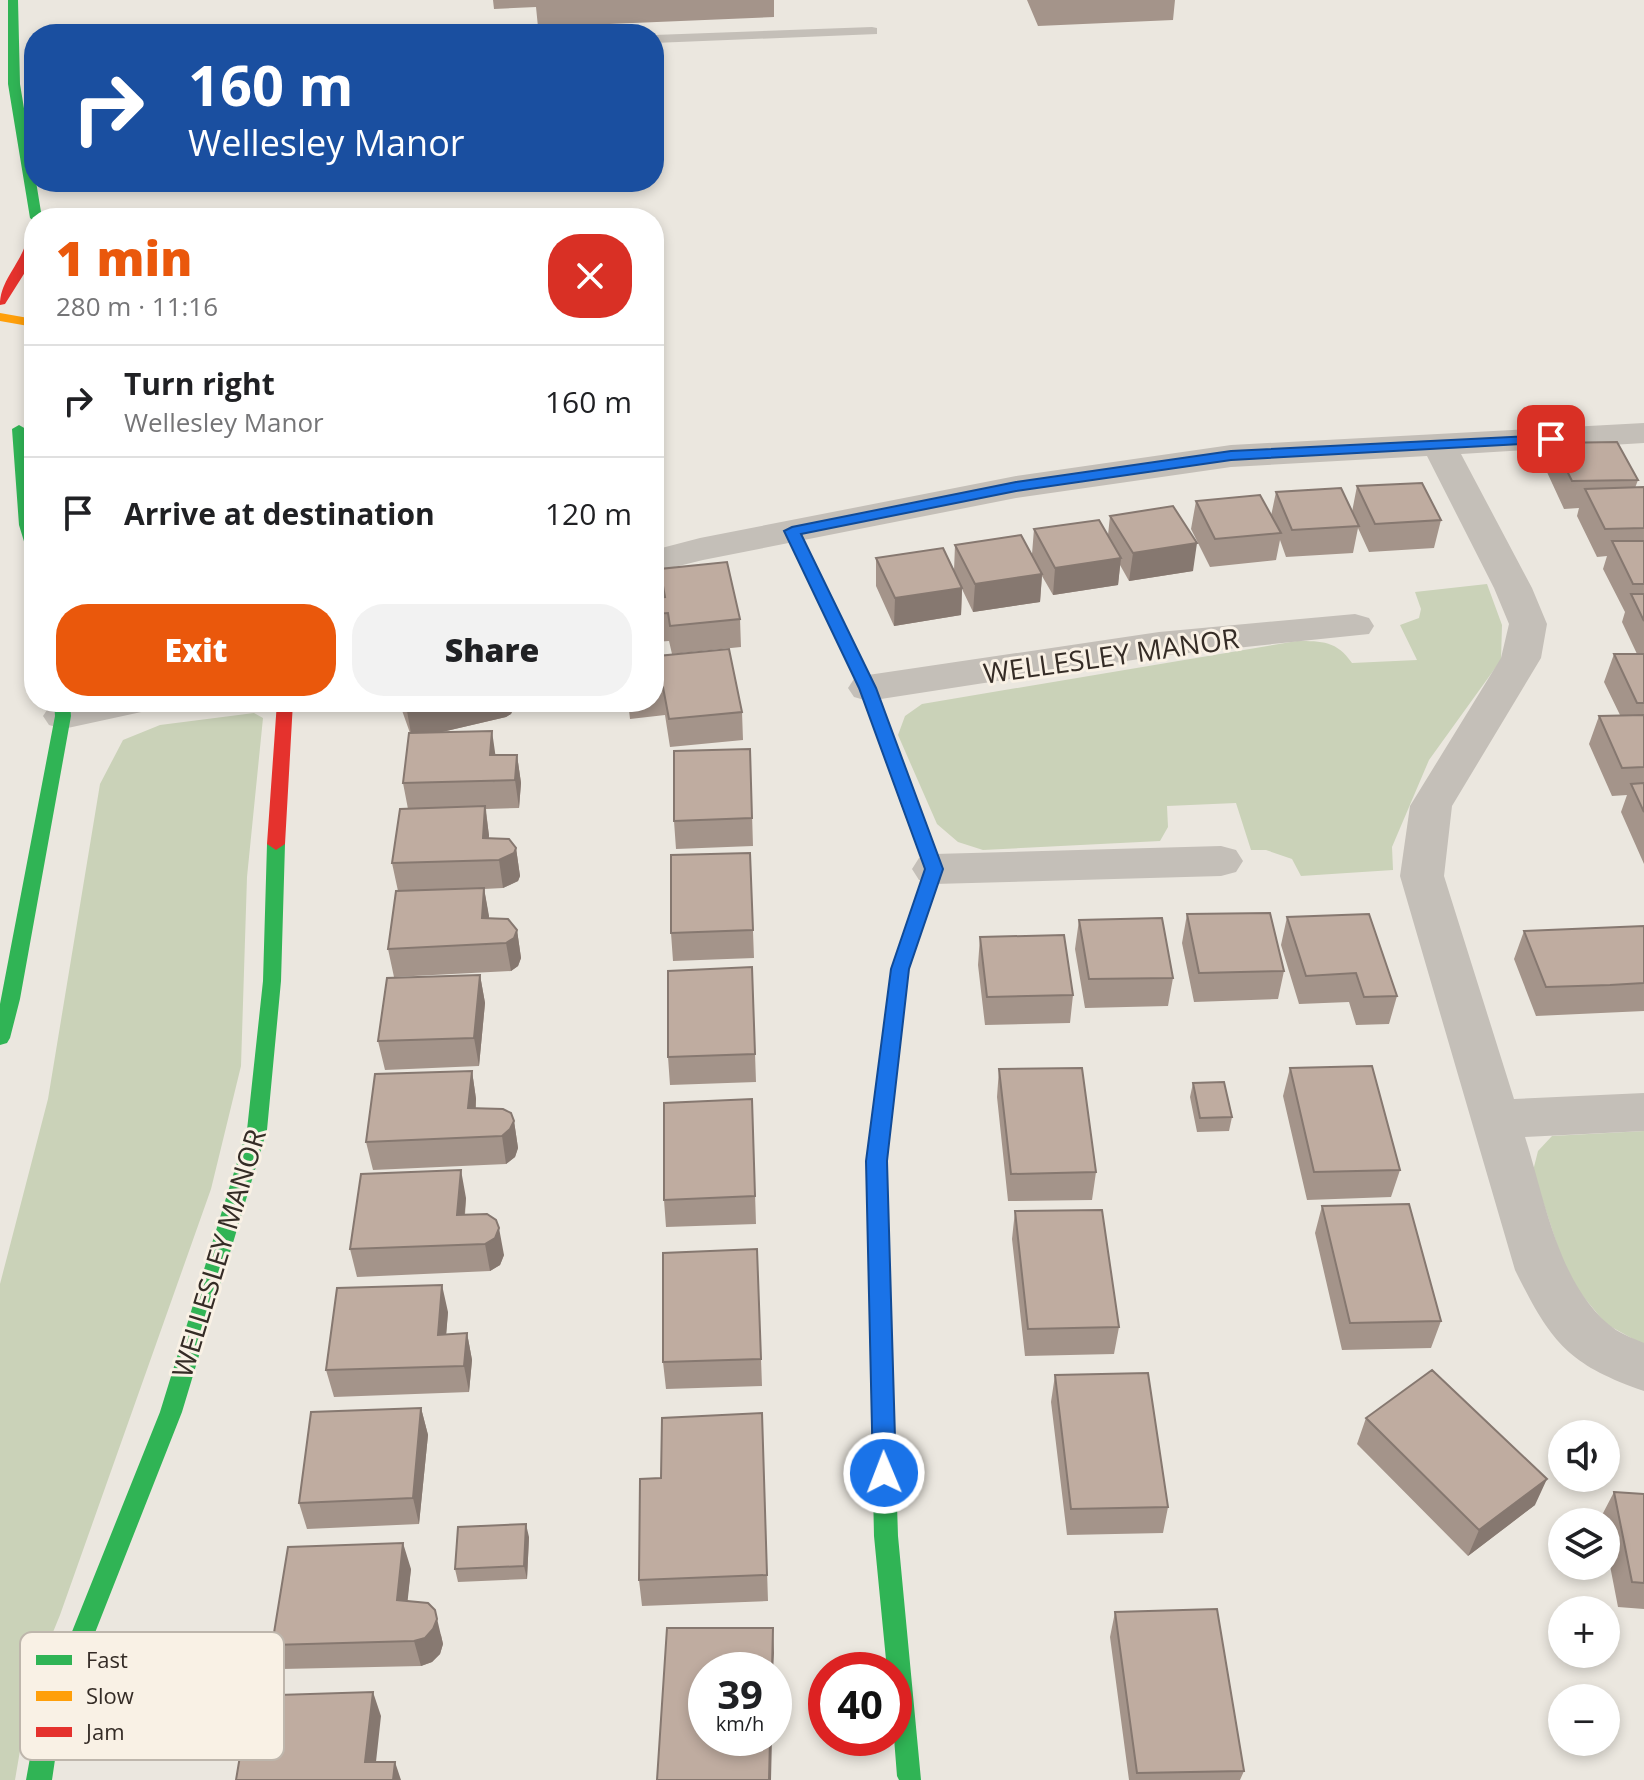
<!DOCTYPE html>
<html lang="en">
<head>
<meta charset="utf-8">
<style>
	body { margin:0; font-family:"Open Sans",sans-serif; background:#f2f2f2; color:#202124; height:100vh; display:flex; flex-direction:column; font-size:30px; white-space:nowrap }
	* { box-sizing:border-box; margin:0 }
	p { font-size:26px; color:#757577 }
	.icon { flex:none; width:44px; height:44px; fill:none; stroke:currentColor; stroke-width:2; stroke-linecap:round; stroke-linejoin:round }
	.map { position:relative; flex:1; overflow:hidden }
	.details { position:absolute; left:24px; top:208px; width:640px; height:504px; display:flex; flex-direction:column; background:#fff; border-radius:32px; box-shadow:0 4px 12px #0003 }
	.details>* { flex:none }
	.top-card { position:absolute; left:24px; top:24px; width:640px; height:168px; border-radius:32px; box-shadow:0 4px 12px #0003; background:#1a4fa0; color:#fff; overflow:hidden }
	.fabs { position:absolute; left:1548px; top:1420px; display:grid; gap:16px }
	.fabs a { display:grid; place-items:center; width:72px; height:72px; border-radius:50%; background:#fff; box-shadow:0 4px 12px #0003; font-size:40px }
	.speed { position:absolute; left:688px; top:1652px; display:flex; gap:16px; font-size:40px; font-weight:700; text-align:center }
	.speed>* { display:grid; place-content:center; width:104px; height:104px; border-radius:50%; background:#fff; box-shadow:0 4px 12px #0003; line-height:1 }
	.speed small { font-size:20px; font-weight:400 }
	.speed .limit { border:12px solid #d22; background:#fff; color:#111 }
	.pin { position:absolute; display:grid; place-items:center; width:68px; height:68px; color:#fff; margin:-34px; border-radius:16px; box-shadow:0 4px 12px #0006 }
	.me { position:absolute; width:88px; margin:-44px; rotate:359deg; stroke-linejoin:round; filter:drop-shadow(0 0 6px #0008) }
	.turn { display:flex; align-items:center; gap:28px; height:168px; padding:0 32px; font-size:36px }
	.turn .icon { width:104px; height:104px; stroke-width:2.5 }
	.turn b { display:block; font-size:56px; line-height:68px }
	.round { display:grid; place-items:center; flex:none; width:84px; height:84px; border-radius:32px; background:#f2f2f2 }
	.headline { display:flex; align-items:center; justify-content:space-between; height:136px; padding:0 32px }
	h1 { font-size:48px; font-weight:800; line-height:60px; color:#ea580c }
	.action { display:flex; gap:16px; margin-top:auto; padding:16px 32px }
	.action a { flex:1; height:92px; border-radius:32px; background:#ea580c; color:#fff; font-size:32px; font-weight:800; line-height:92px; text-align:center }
	.action a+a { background:#f2f2f2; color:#202124 }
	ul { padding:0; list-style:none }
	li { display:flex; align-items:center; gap:24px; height:112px; padding:0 32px; border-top:2px solid #e0e0e0 }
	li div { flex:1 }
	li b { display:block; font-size:30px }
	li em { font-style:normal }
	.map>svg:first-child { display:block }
</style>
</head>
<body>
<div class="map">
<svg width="1644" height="1780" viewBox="0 0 1644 1780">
	<rect width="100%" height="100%" fill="#ebe7df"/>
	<path fill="#cad2b8" d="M1487,584L1502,625L1501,660L1429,760L1392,847L1393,870L1301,876L1292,859L1266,850H1251L1236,803L1167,806L1168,827L1160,841L983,850L958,842L937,824L898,735L905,716L922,704L1297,641C1322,641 1337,641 1352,663L1417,660L1400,625L1419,618L1421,609L1415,592Z
		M254,713L263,718L247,877L241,1066L211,1189L60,1615L31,1686L15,1780H0V1284L48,1099L100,784L123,740L160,725Z
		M1644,1131V1345L1606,1324L1568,1278L1533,1171L1538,1151L1552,1136Z"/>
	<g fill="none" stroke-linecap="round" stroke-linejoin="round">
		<path fill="#c4bfb8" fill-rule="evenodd" d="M872,27L877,28V34L654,43V35Z"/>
		<path fill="#c4bfb8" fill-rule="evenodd" d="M1644,423V443L1461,454L1532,588L1547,624L1541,658L1452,806L1444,876L1514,1099L1644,1093V1131L1525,1137C1545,1199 1559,1290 1616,1330C1624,1335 1635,1339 1644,1343V1391C1567,1364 1551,1342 1515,1270L1400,876L1410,806L1501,658L1509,624L1494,588L1427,456L1231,467L1016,498L703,560L654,572V550L700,538L1016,476L1231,445Z
			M1355,614L1369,618L1374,626L1369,634L1159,656L868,701L854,697L848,688L854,679L868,675L1159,632Z
			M152,702L146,711L63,729L49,725L43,716L49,707L67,702Z
			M1221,846L1236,850L1243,861L1236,872L1221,876L934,884L919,880L912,869L919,858L934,854Z"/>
		<path fill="#30b455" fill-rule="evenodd" d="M8,0H18L20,84L42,218H34V221L30,218L8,84Z
			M19,425L26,429L34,553L26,548L19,525L12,429Z
			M54,702H70L71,716L20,999L10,1038L7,1043L0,1045V1004L55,716Z
			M908,793L917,799L943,869L909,969L886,1161L898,1536L921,1780H899L897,1776L894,1738V1670H887L874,1536L866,1161L891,969L925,869L899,799Z
			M276,838L285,844L281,981L267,1130L182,1412L61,1719L52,1780H26L37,1719L160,1412L247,1130L263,981L267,844Z"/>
		<path fill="#ff9f0a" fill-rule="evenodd" d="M0,313L34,319V327L0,321Z
			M792,527L799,531L876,688L917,799L914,803L908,805L899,799L860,688L785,531Z"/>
		<path fill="#e5322d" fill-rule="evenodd" d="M34,230V258L5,304L0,305C0,278 24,262 28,234Z
			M277,702H293L285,844L276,850L267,844Z"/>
	</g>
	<path fill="#a4948a" d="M493,0H774V17L538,27L536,7L494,9Z
		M1027,0H1175L1173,20L1038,26Z
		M1553,443L1638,480L1635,488L1644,487V864L1621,812L1627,795L1612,796L1589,744L1599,716L1620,715L1604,682L1614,654H1637L1622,622L1625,612L1603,569L1607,556L1597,557L1577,516L1579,508L1564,509L1546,470Z
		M1357,486L1441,520L1434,548L1369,552L1358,528L1353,553L1286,557L1280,540L1276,560L1210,567L1191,529L1196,501L1271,516L1276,492L1352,512Z
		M1110,516L1193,571L1129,581L1120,565L1118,585L1053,595L1042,576L1040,602L973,612L962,589L961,615L894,626L876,586V558L954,571L955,545L1032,554L1034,529L1108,535Z
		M660,569L740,619L741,647L672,654L669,641L654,642V598L662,597Z
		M658,656L742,712L743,740L670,747L665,715L630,719L628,702H654V668H658Z
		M399,702H513L514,707L511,714L506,717L442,732L495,755H517L521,783L519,808L486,809L489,838L516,848L520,876L518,881L503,888L484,889L489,918L517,930L521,958L518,966L511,971L394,977L388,949L398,891L392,863L408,809L403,783L410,733Z
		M750,749L753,846L676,849L674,821Z
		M750,853L754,958L673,961L671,933Z
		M1187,914L1284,971L1278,999L1194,1002L1182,943Z
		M1287,917L1397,996L1389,1024L1356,1025L1349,1002L1299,1004L1281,945Z
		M1079,920L1173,978L1168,1006L1085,1008L1075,949Z
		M1644,926V1011L1536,1016L1514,959L1524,931Z
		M980,937L1073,995L1070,1023L985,1025L978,965Z
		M752,967L756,1082L670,1085L668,1057Z
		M480,975L485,1003L479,1066L385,1070L378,1041Z
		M1290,1068L1400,1170L1391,1197L1307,1200L1283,1096Z
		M999,1069L1096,1172L1092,1200L1008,1201L997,1097Z
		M472,1071L476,1099V1108L514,1121L518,1148L515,1157L506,1164L373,1170L366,1142Z
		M1193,1083L1232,1117L1229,1131L1197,1132L1190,1097Z
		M752,1099L756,1224L666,1227L664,1200Z
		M466,1198L465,1215L504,1255L500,1265L490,1271L357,1277L350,1249Z
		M1322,1206L1441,1321L1431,1348L1342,1350L1315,1233Z
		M1015,1211L1119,1327L1114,1354L1025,1356L1012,1239Z
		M757,1249L762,1386L666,1389L663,1362Z
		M448,1312L446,1334L467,1333L472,1360L469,1392L334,1397L326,1370Z
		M1055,1375L1168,1507L1163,1533L1067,1535L1051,1402Z
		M421,1408L428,1435L419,1524L307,1529L299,1503Z
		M762,1413L768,1601L642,1606L639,1580L661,1478Z
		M1366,1418L1535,1505L1468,1556L1357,1444Z
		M1614,1492L1644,1494V1609L1618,1607L1606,1545V1522H1602L1601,1517Z
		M529,1537L527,1579L458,1582L455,1569Z
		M411,1569L407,1601L441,1635L443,1644L440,1654L432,1662L421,1666L282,1669L272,1645Z
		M1115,1612L1244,1771L1240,1780H1129L1110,1637Z"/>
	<path fill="#867870" d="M1197,543L1193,571L1129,581L1133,553Z
		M1121,558L1118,585L1053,595L1055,568Z
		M1042,574L1040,602L973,612L975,584Z
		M962,588L961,615L894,626L895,598Z
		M446,702H513L514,707L511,714L506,717L412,739L407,711Z
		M492,731L496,759L494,783L490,755Z
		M517,755L521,783L519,808L515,780Z
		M485,806L489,835L487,860L483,838Z
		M516,848L520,876L518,881L503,888L499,860Z
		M484,888L489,916L486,946L482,918Z
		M517,930L521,958L518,966L511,971L506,943Z
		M480,975L485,1003L479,1066L474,1038Z
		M472,1071L476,1099L473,1136L468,1108Z
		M514,1121L518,1148L515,1157L506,1164L502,1136Z
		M461,1170L466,1198L462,1242L457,1215Z
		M499,1228L504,1255L500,1265L490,1271L485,1244Z
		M442,1285L448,1312L444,1362L438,1335Z
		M467,1333L472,1360L469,1392L464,1366Z
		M421,1408L428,1435L419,1524L413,1498Z
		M1547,1479L1535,1505L1468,1556L1479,1530Z
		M526,1524L529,1537L527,1579L524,1566Z
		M403,1543L411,1569L405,1625L397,1600Z
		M435,1610L443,1644L440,1654L432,1662L421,1666L414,1641Z
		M773,1628L774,1653L773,1670H772Z
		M373,1692L381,1716L374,1780L365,1762Z
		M770,1738H772L771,1780H769Z
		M395,1762L401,1780H393Z"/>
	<path fill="#bfaca0" stroke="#867870" stroke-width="2" d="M1617,442L1638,480L1572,481L1553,443Z
		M1422,483L1441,520L1375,524L1357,486Z
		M1644,487V528L1605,529L1585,489Z
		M1341,488L1359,526L1292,530L1276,492Z
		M1260,495L1281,533L1215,539L1196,501Z
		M1173,506L1197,543L1133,553L1110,516Z
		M1099,520L1121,558L1055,568L1034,529Z
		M1021,535L1042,574L975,584L955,545Z
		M1612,541H1644V584H1633Z
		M943,548L962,588L895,598L876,558Z
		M727,562L740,619L670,626L668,613L654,614V598L665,597L660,569Z
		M1631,594H1644V621Z
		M729,649L742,712L669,719L663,687L654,688V668L660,667L658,656Z
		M1614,654H1644V703H1637Z
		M404,702H446L407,711Z
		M1644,715V767L1622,768L1599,716Z
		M492,731L490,755H517L515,780L403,783L409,733Z
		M750,749L752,818L674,821V751Z
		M1644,783V812L1631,784Z
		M485,806L483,838L509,839L516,848L514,853L499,860L392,863L400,809Z
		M750,853L753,930L671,933V855Z
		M484,888L482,918L508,919L517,930L514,938L506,943L388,949L396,891Z
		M1270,913L1284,971L1199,973L1187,914Z
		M1369,914L1397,996L1364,997L1356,973L1306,976L1287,917Z
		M1162,918L1173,978L1089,979L1079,920Z
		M1644,926V983L1610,985L1546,987L1524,931Z
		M1064,935L1073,995L987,997L980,937Z
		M752,967L755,1054L668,1057V971Z
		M480,975L474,1038L378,1041L387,978Z
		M1372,1066L1400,1170L1314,1172L1290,1068Z
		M1082,1068L1096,1172L1011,1174L999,1069Z
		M472,1071L468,1108L503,1109L511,1113L514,1121L510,1129L502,1136L366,1142L375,1074Z
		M1224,1082L1232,1117L1200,1118L1193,1083Z
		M752,1099L755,1196L664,1200V1103Z
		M461,1170L457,1215L487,1214L496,1220L499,1228L495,1238L485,1244L350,1249L361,1174Z
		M1409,1204L1441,1321L1350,1323L1322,1206Z
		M1102,1210L1119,1327L1028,1329L1015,1211Z
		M757,1249L761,1359L663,1362V1253Z
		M442,1285L438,1335L467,1333L464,1366L326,1370L337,1288Z
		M1432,1370L1547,1479L1479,1530L1366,1418Z
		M1148,1373L1168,1507L1071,1509L1055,1375Z
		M421,1408L413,1498L299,1503L311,1412Z
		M762,1413L767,1575L639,1580L640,1479L661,1478L662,1418Z
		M1614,1492L1644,1494V1583L1632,1582Z
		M526,1524L524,1566L455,1569L458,1527Z
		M403,1543L397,1600L428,1603L435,1610L437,1619L433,1629L425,1638L414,1641L272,1645L288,1547Z
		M1217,1609L1244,1771L1137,1773L1115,1612Z
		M667,1628H773L772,1670H706V1738H770L769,1780H657Z
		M373,1692L365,1762H395L393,1780H236L250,1696Z"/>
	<path fill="#1a73e8" stroke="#114b97" stroke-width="2" d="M1551,435L1558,439L1556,442L1231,460L1016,491L801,534L876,688L943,869L909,969L887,1161L896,1473L892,1481L884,1484L876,1481L873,1473L866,1161L891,969L925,869L859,688L784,531L792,527L1016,482L1231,451Z"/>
	<g text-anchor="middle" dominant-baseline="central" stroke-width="6" stroke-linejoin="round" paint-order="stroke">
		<g font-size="28" fill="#352c26" stroke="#f9f1e5">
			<text transform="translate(1111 655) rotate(-8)">WELLESLEY MANOR</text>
			<text transform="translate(218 1253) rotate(-73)">WELLESLEY MANOR</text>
		</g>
	</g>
	<rect x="20" y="1632" width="264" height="128" rx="12" fill="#f9f1e5" stroke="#beb6ac" stroke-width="2"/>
	<rect x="36" y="1655" width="36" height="10" fill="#30b455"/>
	<rect x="36" y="1691" width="36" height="10" fill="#ff9f0a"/>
	<rect x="36" y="1727" width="36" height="10" fill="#e5322d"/>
	<g font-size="22" fill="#352c26">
		<text x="86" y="1668">Fast</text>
		<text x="86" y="1704">Slow</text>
		<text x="86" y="1740">Jam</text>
	</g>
</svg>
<div class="fabs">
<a><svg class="icon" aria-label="sound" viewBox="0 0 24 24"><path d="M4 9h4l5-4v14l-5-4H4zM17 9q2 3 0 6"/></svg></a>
<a><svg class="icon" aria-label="layers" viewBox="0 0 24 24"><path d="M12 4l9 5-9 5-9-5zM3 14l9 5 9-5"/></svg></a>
<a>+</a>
<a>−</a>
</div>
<div class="speed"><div>39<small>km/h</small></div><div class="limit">40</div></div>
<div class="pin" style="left:1551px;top:439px;background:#d93025"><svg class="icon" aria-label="arrive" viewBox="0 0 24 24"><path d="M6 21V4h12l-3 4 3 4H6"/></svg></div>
<svg class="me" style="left:884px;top:1473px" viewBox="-20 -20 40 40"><circle r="17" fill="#1a73e8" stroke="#fff" stroke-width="3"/><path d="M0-11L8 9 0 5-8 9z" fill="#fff"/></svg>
<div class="top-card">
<div class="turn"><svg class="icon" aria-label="right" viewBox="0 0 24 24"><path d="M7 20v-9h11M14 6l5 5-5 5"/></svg><div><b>160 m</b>Wellesley Manor</div></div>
</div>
<section class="details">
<div class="headline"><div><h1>1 min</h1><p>280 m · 11:16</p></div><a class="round" style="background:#d93025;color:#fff"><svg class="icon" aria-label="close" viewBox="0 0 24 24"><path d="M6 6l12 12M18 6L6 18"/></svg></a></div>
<ul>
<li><svg class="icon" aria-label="right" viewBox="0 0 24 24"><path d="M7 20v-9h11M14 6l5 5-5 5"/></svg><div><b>Turn right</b><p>Wellesley Manor</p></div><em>160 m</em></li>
<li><svg class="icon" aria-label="arrive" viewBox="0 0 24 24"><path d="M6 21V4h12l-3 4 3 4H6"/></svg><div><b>Arrive at destination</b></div><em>120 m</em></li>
</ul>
<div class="action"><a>Exit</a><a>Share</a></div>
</section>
</div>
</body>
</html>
